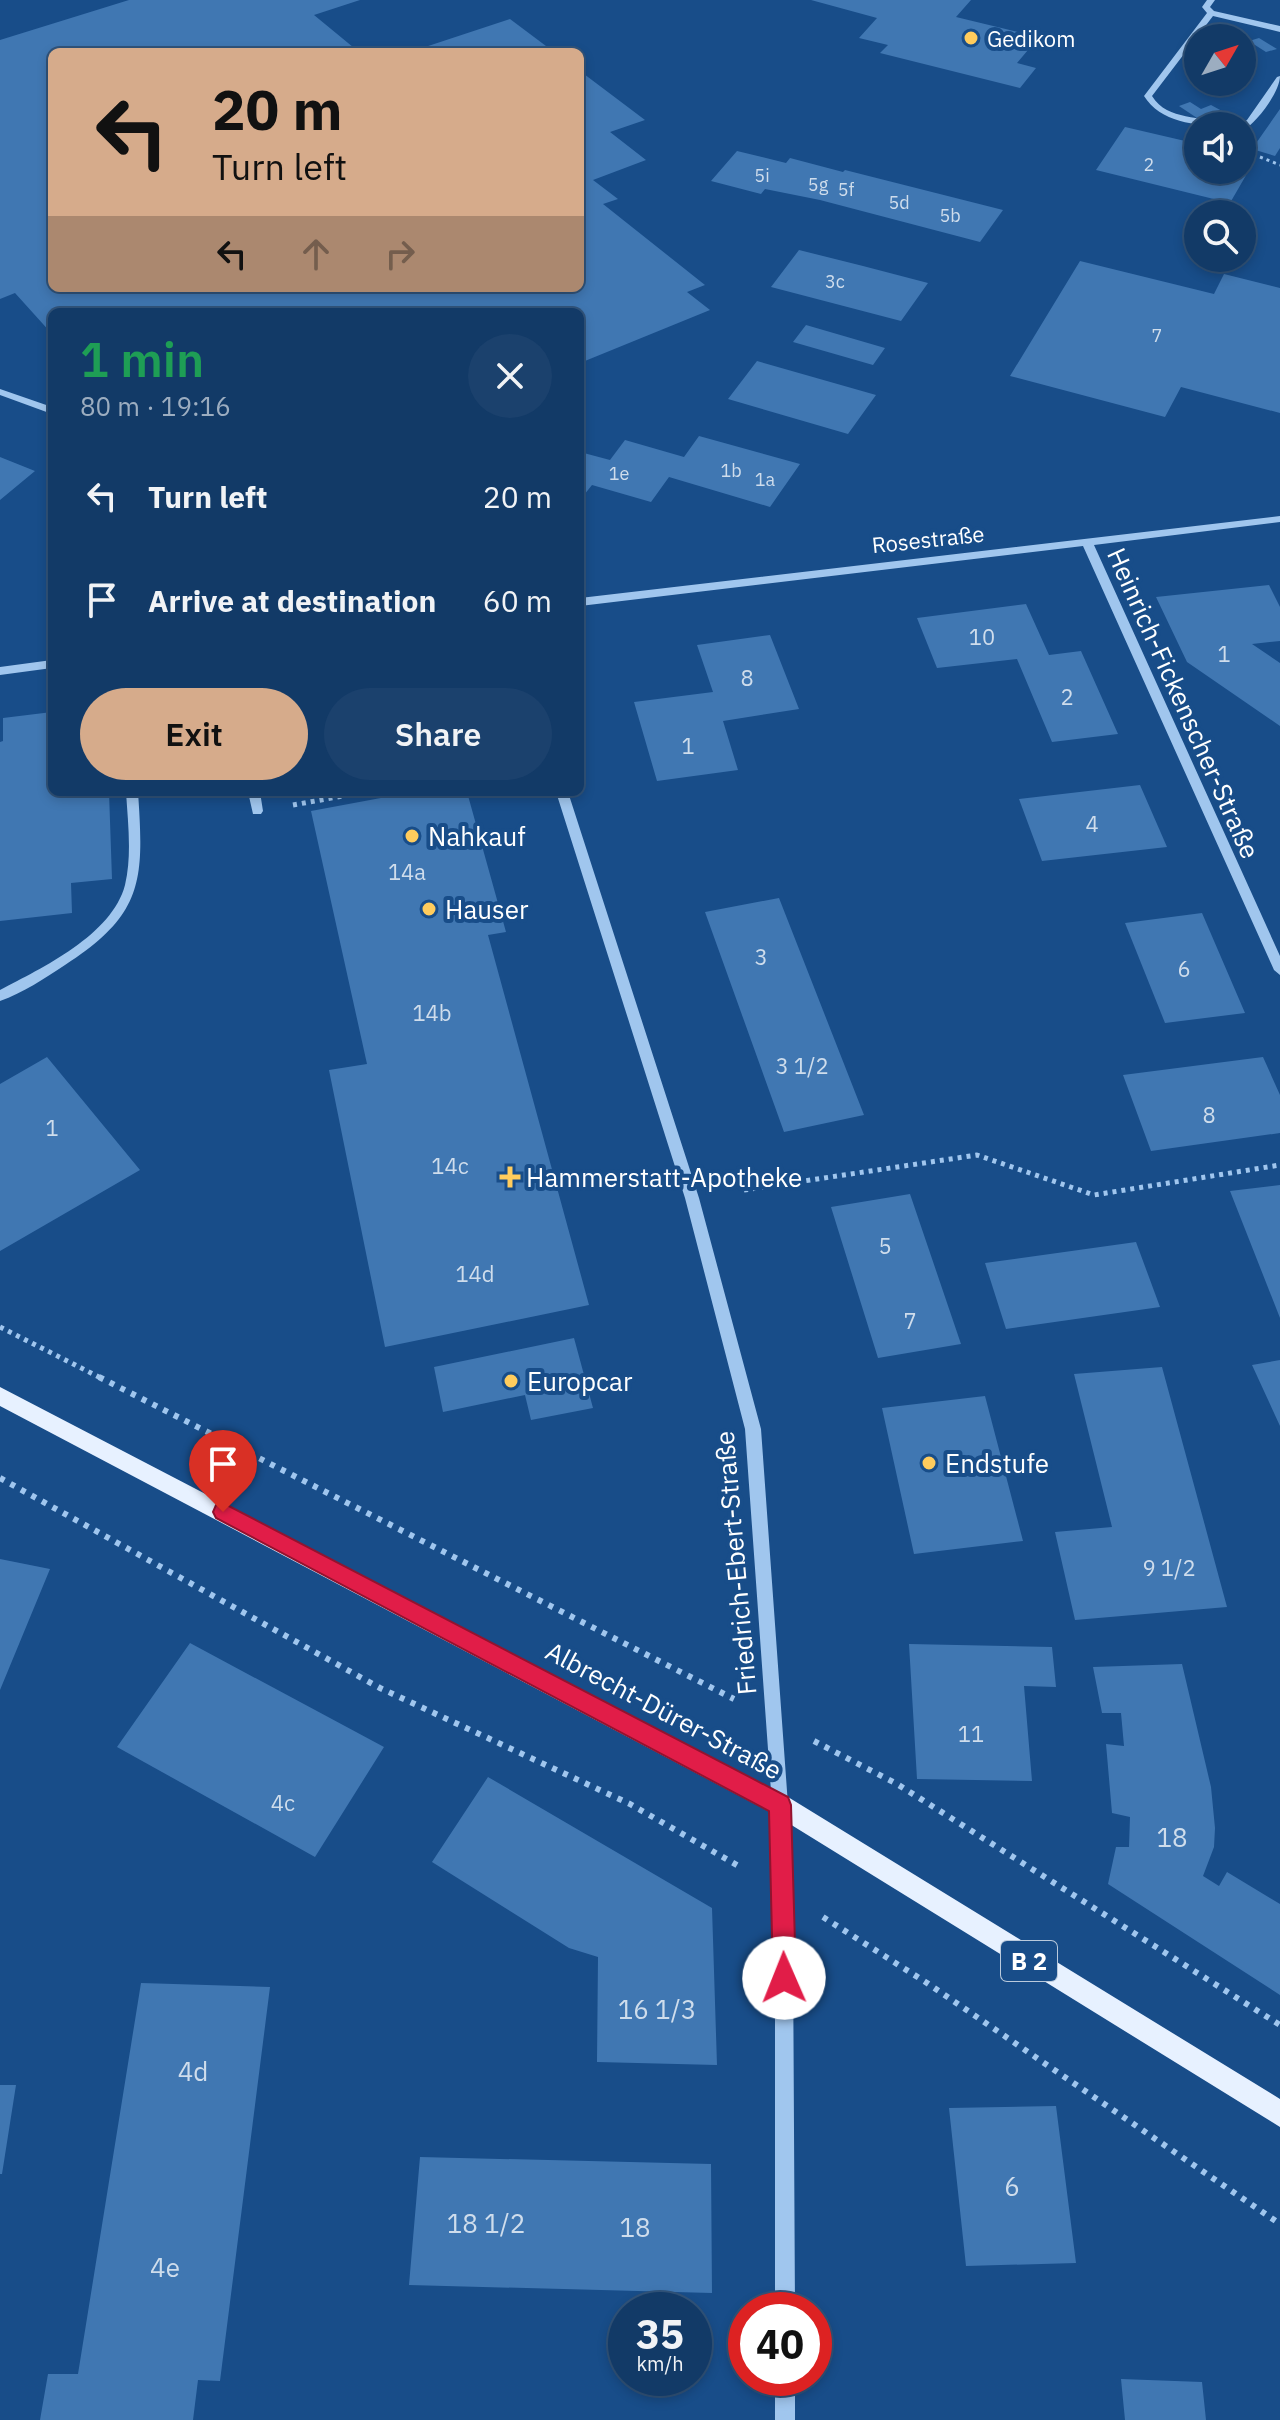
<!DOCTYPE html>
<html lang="en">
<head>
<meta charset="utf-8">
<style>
	body { margin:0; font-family:"IBM Plex Sans",sans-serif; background:#1b416d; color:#f1f3f6; height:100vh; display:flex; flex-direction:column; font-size:30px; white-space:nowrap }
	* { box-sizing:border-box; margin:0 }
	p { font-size:26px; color:#9cadc0 }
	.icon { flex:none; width:44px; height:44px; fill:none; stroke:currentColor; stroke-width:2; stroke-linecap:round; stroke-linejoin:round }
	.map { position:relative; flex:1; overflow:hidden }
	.details { position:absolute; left:48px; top:308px; width:536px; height:488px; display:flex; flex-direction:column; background:#123a67; border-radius:12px; box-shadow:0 4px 12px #0003,0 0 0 2px #31547b }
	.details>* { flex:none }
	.guide { position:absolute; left:48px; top:48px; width:536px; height:244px; border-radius:12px; box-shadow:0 4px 12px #0003,0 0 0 2px #31547b; background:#d6ab8b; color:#111; overflow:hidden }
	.needle { width:52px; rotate:51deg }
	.buttons { position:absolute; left:1184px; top:24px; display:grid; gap:16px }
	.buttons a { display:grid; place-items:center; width:72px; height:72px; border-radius:50%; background:#123a67; box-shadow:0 4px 12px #0003,0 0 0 2px #31547b; font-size:40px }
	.speed { position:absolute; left:608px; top:2292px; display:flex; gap:16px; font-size:40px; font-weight:700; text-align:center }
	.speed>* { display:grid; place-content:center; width:104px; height:104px; border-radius:50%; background:#123a67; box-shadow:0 4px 12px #0003,0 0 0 2px #31547b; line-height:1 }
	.speed small { font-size:20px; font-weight:400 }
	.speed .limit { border:12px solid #d22; background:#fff; color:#111 }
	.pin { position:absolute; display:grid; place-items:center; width:68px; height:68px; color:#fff; margin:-82px -34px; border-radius:50% 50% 50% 0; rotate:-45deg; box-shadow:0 0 8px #0007 }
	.pin .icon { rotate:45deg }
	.me { position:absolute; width:88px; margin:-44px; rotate:359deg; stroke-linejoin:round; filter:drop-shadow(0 0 6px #0008) }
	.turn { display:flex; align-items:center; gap:28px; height:168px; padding:0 32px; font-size:36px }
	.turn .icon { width:104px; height:104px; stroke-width:2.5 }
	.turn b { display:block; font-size:56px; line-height:68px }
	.lanes { display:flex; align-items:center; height:76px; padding:0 32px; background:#0003; justify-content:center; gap:40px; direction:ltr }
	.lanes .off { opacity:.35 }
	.round { display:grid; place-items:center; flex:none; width:84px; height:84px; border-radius:42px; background:#1b416d }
	.overview { display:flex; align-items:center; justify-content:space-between; height:136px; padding:0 32px }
	h1 { font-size:48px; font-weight:600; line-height:60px; color:#1e9e55 }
	.cta { display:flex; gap:16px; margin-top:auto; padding:16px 32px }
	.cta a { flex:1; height:92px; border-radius:48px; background:#d6ab8b; color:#111; font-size:32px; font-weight:600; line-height:92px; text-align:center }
	.cta a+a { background:#1b416d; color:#f1f3f6 }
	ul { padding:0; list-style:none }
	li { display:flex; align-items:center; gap:24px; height:104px; padding:0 32px }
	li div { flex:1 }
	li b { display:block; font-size:30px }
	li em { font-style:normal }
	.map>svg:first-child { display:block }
</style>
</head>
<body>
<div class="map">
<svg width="1280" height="2420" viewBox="0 0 1280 2420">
	<rect width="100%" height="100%" fill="#184d89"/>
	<path fill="#4077b2" d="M129,0H360L314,15L359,52H52V288H580V71L645,120L610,132L646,160L593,180L618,199L603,204L705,285L687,292L710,310L580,363V312H52V334L15,293L0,299V40Z
		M811,0H971L956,17L1039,37L1017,63L1036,68L1020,88L880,53L888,45L859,38L877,18Z
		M510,19L554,52H413V51Z
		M1233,32L1249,41L1259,38L1277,49L1266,52L1255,45L1244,49L1242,38L1222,36Z
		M1190,102L1201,109L1211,105L1233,117L1223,122L1209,114L1197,118L1179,106Z
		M1280,109V148L1275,156L1252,149Z
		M1125,127L1198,144V170H1242V155L1256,158L1230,203L1096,170Z
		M737,151L786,163L790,158L843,172L845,170L1003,210L980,242L820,200L765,189L761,194L711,181Z
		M799,250L863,266L928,283L901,321L771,287Z
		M1080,261L1214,294L1224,274L1280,288V413L1181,387L1165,417L1010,376Z
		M806,325L885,348L873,365L793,342Z
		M757,361L876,395L848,434L728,399Z
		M699,436L800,464L770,507L669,477L651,502L592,485L580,500V452L610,460L625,440L684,457Z
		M0,457L35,471L0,500Z
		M1269,585L1280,607V641L1252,644L1280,663V726L1187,662L1156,597Z
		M1026,604L1049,655L1081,651L1118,734L1052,742L1017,659L937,668L917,618Z
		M770,635L799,709L723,721L738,770L657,781L634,702L713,692L697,645Z
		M52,712V792H109L112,879L71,883L72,913L0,921V742L3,741V718Z
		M1140,785L1167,847L1042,861L1019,799Z
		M413,792H467L506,932L488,935L589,1305L385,1347L329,1070L367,1064L311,811Z
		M779,898L864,1115L784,1132L705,912Z
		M1202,913L1245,1013L1165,1023L1125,923Z
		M47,1057L140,1170L0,1251V1084Z
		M1263,1057L1280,1095V1133L1151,1151L1123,1075Z
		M1280,1185V1318L1230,1191Z
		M910,1194L961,1344L878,1358L831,1207Z
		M1136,1242L1160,1307L1006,1329L985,1263Z
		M574,1338L593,1408L531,1420L525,1395L443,1412L434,1367Z
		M1280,1360V1426L1252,1365Z
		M1162,1367L1227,1607L1075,1620L1055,1532L1112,1527L1074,1374Z
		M985,1396L1023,1541L914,1554L882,1408Z
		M0,1559L50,1569L0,1690Z
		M190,1643L384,1747L315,1857L117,1747Z
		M909,1644L1052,1647L1056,1687L1024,1686L1032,1781L917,1779Z
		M1182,1664L1211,1787L1215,1828L1214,1847L1203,1876L1219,1886L1227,1872L1280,1904V1995L1108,1884L1116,1847H1129L1130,1817L1112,1813L1106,1744L1124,1746L1121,1713H1102L1093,1667Z
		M488,1777L712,1908L717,2065L597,2062L598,1957L569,1948L432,1862Z
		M141,1983L270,1987L220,2381L198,2380L193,2420H40L48,2374H78Z
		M0,2085H16L2,2174H0Z
		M1056,2106L1076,2263L966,2266L949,2108Z
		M420,2157L711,2164L712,2293L409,2285Z
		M1121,2379L1202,2382L1206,2420H1125Z"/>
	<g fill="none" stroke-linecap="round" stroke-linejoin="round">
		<path stroke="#a0c6ee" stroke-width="3" stroke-dasharray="3 4" stroke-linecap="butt" d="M1260,157L1280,165"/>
		<path stroke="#a0c6ee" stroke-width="5" stroke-dasharray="4 5" stroke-linecap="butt" d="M293,805L365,792
			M744,1190L977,1155L1094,1195L1280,1165
			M0,1327L103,1379"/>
		<path stroke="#a0c6ee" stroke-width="6" stroke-dasharray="5 7" stroke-linecap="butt" d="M99,1377L734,1699
			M0,1478L380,1688L630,1804L742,1868
			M814,1741L897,1784L1280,2025
			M823,1917L927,1983L1280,2224"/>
		<path fill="#a0c6ee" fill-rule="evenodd" d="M1207,0H1215L1210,7L1214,11L1280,26V32L1213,16L1152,96C1168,122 1202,114 1224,126C1196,126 1160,122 1144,96L1207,13L1202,7Z
			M1280,76C1280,92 1256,124 1242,131V126H1239L1247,120L1277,77Z
			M0,389L52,407V414L0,395Z
			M1280,516V522L1094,545L1280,956V975L1274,970L1083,546L580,606V598Z
			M52,660V668L0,675V667Z
			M126,792H138C144,880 144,914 65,965C45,978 23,993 0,1001V990C42,968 112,935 125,885C132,855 128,823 126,792Z
			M248,792H260L263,811L261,814H253Z
			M556,792H568L699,1198L761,1429L788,1805L793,1948L795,2310H775V1948L772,1805L745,1429L685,1198Z
			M775,2378H795V2420H775Z"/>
		<path fill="#e7f1ff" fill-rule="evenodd" d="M0,1387L788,1797L1280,2099V2127L772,1813L0,1406Z"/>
	</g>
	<path fill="#e11d48" stroke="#92132f" stroke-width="2" d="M223,1503L788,1797L791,1805L796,1978L792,1986L784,1989L776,1986L773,1978L769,1811L216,1518L213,1512L216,1505Z"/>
	<g fill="#ffcc5d" stroke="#184d89" stroke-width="3">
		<circle cx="971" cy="38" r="8"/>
		<circle cx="412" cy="836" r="8"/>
		<circle cx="429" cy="909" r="8"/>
		<path d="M506 1165h8v8h8v8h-8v8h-8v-8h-8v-8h8z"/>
		<circle cx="511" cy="1381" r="8"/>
		<circle cx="929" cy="1463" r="8"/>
	</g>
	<g text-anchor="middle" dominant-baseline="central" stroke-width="8" stroke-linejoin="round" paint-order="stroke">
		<g font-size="18" fill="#cfddec">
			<text x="1149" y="164">2</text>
			<text x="762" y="175">5i</text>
			<text x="818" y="184">5g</text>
			<text x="846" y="189">5f</text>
			<text x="899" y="202">5d</text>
			<text x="950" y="215">5b</text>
			<text x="835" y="281">3c</text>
			<text x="1157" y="335">7</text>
			<text x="731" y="470">1b</text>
			<text x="619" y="473">1e</text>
			<text x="765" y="479">1a</text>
		</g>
		<g font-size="22" fill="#fff" stroke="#184d89" text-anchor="start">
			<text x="987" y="38">Gedikom</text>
		</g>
		<g font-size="22" fill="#fff" stroke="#184d89">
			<text transform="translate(928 539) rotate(-6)">Rosestraße</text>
		</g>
		<g font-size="22" fill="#cfddec">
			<text x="982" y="636">10</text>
			<text x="1224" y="653">1</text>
			<text x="747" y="677">8</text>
			<text x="1067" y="696">2</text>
			<text x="688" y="745">1</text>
			<text x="1092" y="823">4</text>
			<text x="407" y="871">14a</text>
			<text x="761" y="956">3</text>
			<text x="1184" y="968">6</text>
			<text x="432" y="1012">14b</text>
			<text x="802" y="1065">3 1/2</text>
			<text x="1209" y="1114">8</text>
			<text x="52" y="1127">1</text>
			<text x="450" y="1165">14c</text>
			<text x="885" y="1245">5</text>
			<text x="475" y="1273">14d</text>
			<text x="910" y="1320">7</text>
			<text x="1169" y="1567">9 1/2</text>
			<text x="971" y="1733">11</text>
			<text x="283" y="1802">4c</text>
		</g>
		<rect fill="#184d89" stroke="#bacadc" stroke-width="2" x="1001" y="1941" width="56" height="40" rx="6"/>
		<g font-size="24" font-weight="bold" fill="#fff">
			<text x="1029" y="1961">B 2</text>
		</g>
		<g font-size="26" fill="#fff" stroke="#184d89">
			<text transform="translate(1184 703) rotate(66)">Heinrich-Fickenscher-Straße</text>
			<text transform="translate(735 1563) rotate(-95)">Friedrich-Ebert-Straße</text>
			<text transform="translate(664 1710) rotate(28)">Albrecht-Dürer-Straße</text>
		</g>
		<g font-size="26" fill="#fff" stroke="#184d89" text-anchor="start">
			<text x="428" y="836">Nahkauf</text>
			<text x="445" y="909">Hauser</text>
			<text x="526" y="1177">Hammerstatt-Apotheke</text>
			<text x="527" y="1381">Europcar</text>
			<text x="945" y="1463">Endstufe</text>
		</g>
		<g font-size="26" fill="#cfddec">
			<text x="1172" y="1837">18</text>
			<text x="657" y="2009">16 1/3</text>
			<text x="193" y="2071">4d</text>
			<text x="1012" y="2186">6</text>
			<text x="486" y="2223">18 1/2</text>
			<text x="635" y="2227">18</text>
			<text x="165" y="2267">4e</text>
		</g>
	</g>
</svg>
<div class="buttons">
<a><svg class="needle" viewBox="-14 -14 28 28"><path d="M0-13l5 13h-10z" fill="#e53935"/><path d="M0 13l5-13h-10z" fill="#9cadc0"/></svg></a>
<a><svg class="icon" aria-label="sound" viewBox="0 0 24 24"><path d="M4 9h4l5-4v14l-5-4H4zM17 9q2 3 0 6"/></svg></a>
<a><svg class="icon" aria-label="search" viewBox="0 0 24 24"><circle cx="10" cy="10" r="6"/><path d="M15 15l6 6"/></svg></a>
</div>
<div class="speed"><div>35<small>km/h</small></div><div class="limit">40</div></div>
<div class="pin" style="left:223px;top:1512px;background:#d93025"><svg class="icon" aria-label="arrive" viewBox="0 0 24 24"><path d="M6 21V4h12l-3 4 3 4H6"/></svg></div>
<svg class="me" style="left:784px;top:1978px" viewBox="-20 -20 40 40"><circle r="19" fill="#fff"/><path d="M0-13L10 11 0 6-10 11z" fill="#e11d48"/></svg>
<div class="guide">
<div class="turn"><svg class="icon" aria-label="left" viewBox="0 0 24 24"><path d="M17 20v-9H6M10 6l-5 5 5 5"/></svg><div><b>20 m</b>Turn left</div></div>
<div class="lanes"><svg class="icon" aria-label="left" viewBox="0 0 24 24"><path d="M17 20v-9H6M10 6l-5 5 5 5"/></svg><svg class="icon off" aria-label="ahead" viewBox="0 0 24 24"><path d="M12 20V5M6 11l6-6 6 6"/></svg><svg class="icon off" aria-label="right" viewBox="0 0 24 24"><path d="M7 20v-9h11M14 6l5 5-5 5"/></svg></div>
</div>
<section class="details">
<div class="overview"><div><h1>1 min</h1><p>80 m · 19:16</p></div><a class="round"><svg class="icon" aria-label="close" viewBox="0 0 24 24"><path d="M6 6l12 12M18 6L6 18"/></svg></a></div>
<ul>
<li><svg class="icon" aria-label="left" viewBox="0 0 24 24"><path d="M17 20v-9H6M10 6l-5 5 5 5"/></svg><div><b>Turn left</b></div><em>20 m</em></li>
<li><svg class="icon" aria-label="arrive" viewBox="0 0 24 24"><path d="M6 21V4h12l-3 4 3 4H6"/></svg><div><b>Arrive at destination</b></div><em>60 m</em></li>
</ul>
<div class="cta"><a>Exit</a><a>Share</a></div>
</section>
</div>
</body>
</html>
